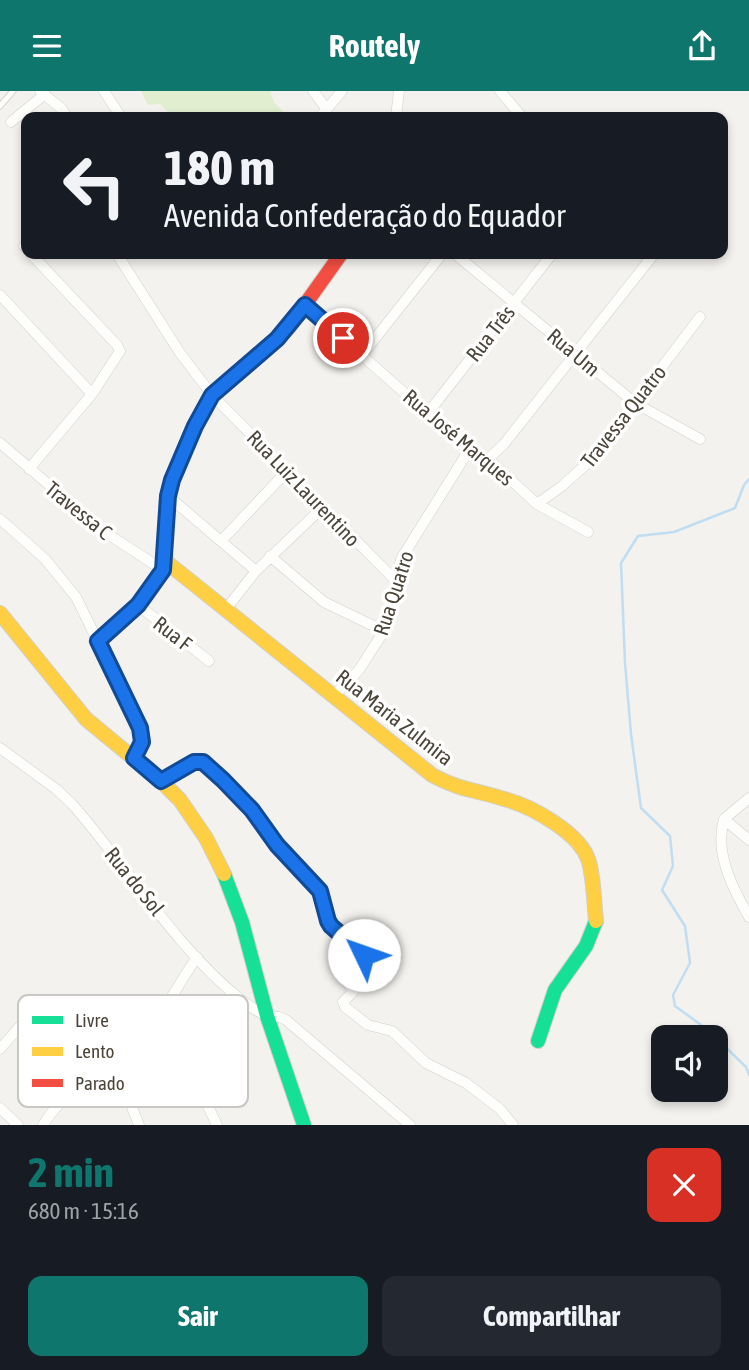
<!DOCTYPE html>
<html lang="pt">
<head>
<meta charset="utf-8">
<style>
	body { margin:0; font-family:"Asap Condensed",sans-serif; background:#242831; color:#f1f3f6; height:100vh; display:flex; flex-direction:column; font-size:26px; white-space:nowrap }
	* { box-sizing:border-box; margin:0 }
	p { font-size:23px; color:#9ea1a6 }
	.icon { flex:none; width:38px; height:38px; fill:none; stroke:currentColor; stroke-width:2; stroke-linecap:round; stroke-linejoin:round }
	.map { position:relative; height:1034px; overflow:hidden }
	.drawer { display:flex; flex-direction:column; background:#171b24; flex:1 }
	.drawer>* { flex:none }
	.hud { position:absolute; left:21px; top:21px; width:707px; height:147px; border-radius:14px; box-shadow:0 4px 10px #0003; background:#171b24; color:#f1f3f6; overflow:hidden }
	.controls { position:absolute; left:651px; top:934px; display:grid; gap:14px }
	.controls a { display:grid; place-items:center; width:77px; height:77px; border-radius:14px; background:#171b24; box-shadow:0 4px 10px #0003; font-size:35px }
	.pin { position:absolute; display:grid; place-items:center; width:60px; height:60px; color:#fff; margin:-30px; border:4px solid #fff; border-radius:50%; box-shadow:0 2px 7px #0007 }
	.me { position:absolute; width:77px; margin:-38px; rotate:312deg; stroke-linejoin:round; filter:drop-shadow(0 0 5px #0008) }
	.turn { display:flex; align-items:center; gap:24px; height:147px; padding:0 28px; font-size:32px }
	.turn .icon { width:91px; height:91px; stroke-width:2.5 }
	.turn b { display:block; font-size:49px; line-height:60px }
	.round { display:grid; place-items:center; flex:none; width:74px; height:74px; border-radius:14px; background:#242831 }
	.head { display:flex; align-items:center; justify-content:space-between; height:119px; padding:0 28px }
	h1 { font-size:42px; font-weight:700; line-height:52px; color:#0f766e }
	.primary-button { display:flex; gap:14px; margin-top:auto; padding:14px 28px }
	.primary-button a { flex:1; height:80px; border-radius:14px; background:#0f766e; color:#fff; font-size:28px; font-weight:700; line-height:80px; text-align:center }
	.primary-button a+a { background:#242831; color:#f1f3f6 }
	header { display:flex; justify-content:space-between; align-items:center; height:91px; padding:0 28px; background:#0f766e; color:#fff; font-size:32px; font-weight:700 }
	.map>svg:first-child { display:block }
</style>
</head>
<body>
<header><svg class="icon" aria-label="menu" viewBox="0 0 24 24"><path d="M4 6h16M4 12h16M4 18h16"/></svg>Routely<svg class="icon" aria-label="share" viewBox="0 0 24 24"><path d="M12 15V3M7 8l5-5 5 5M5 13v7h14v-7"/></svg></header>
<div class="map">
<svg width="749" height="1034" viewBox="0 0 749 1034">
	<rect width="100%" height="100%" fill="#f4f2ee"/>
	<path fill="#e1eecf" d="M141,0H270L274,11L289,26H169L170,23L160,13L148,14Z"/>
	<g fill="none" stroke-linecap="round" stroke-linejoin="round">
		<path stroke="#c0ddf1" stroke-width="2.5" d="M749,388L744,394L735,417L674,441L638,445L621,472L625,572L631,643L641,717L670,745L673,775L662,799L685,835L690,872L673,904L675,915L708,939L746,976L749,984"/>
		<g stroke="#d2d0cb" stroke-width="7">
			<path id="lane" d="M0,15L13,0"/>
		</g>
		<g stroke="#d2d0cb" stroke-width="11">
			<path id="street" d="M40,0L61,17L67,26
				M104,0L121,26
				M313,0L326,17
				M500,0L522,26
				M320,26L342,0
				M396,26L399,0
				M11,31L45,3
				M24,155L26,157
				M117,163L180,262L212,304L395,489
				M455,163L635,312L700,348
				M0,204L92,303
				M305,214L469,359L488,368L537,413L588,441
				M362,264L442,163
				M428,322L552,163
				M0,352L103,440L163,479
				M488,368L504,353L654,163
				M29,378L92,303L120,260L117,254L31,163
				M168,405L256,480
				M537,413L562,395L591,369L700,226
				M0,428L45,468L76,506L137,630L142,651L134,667
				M222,449L288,379
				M270,465L324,511L384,540
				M138,514L209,570
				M226,518L256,480L323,416
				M334,605L359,579L384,540L401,468L469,359
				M0,657L56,698L72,713C126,774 176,857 239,907C247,913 256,921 266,924C273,926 279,924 286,929L410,1034
				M161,690L186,675L198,670C225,677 258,731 275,752C289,769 306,783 320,800C324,809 323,818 327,828C332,842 353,853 364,864L361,872L343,883L353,901L343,911L345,916L368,934L392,940L426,972L466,992L500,1018L513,1034
				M749,707L724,728C714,762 733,798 749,826
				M724,728L749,749
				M162,920L217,1034
				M0,958L21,934
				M115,973L139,1034
				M0,1017L18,1034
				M43,1034C66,996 98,989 128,962C157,936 175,898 197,866"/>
		</g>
		<g stroke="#d3cfc5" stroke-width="16">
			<path id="fast" d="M224,783L242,831L267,925L304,1034
				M538,950L555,899L586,855L596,830"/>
		</g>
		<g stroke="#d3cfc5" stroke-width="16">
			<path id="slow" d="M164,469L432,684C459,699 476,699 504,708C531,715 581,742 589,771C594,789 594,812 596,830
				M0,522L86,628L161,690L180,709L206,747L224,783
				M98,550L138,514L163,479L168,405L172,389L195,335L212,304L276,248"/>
		</g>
		<g stroke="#d3cfc5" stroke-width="16">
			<path id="jam" d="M276,248L289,236L341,163"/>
		</g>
		<use href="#lane" stroke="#fdfdfc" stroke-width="5"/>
		<use href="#street" stroke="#fdfdfc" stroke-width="10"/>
		<use href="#fast" stroke="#16e098" stroke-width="14"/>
		<use href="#slow" stroke="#ffcf43" stroke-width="14"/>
		<use href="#jam" stroke="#f24e42" stroke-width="14"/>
	</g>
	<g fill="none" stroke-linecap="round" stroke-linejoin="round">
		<g stroke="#114b97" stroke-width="18">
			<path id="route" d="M343,247L305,214L277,248L212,304L195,335L172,389L168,405L163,479L138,514L98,550L140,637L142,651L134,667L161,690L194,671H203L223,689L252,719L277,754L320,800L328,830L331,835L364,864"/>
		</g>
		<use href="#route" stroke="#1a73e8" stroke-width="12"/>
	</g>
	<g text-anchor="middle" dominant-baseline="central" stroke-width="7" stroke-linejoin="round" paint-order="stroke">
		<g font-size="21" fill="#4b4439" stroke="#fff">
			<text transform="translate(490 242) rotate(-52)">Rua Três</text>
			<text transform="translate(574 261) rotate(40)">Rua Um</text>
			<text transform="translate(623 325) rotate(-52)">Travessa Quatro</text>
			<text transform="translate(459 346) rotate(40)">Rua José Marques</text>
			<text transform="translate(304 397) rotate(46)">Rua Luiz Laurentino</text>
			<text transform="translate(79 419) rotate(39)">Travessa C</text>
			<text transform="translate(393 502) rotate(-72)">Rua Quatro</text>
			<text transform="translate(173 542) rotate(38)">Rua F</text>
			<text transform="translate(395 626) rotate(38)">Rua Maria Zulmira</text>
			<text transform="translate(135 790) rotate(51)">Rua do Sol</text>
		</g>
	</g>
	<rect x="18" y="904" width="230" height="112" rx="10" fill="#fff" stroke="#c9c7c4" stroke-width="2"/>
	<rect x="32" y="925" width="31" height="8" fill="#16e098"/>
	<rect x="32" y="956" width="31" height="9" fill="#ffcf43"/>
	<rect x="32" y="988" width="31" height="8" fill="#f24e42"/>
	<g font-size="19" fill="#4b4439">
		<text x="75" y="936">Livre</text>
		<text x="75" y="967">Lento</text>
		<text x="75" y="999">Parado</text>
	</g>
</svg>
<div class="controls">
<a><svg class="icon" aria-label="sound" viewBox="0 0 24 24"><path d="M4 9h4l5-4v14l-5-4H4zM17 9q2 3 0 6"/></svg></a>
</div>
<div class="pin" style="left:343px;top:247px;background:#d93025"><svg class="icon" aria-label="arrive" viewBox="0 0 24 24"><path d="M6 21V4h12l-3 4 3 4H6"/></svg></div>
<svg class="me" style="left:364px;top:864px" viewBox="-20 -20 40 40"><circle r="19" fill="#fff"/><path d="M0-13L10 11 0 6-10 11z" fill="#1a73e8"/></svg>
<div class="hud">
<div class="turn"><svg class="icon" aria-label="left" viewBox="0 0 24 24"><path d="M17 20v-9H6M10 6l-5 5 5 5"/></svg><div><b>180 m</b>Avenida Confederação do Equador</div></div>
</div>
</div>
<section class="drawer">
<div class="head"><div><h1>2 min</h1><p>680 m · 15:16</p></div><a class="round" style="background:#d93025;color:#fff"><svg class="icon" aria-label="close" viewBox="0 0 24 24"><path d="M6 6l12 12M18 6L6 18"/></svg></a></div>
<div class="primary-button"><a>Sair</a><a>Compartilhar</a></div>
</section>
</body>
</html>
